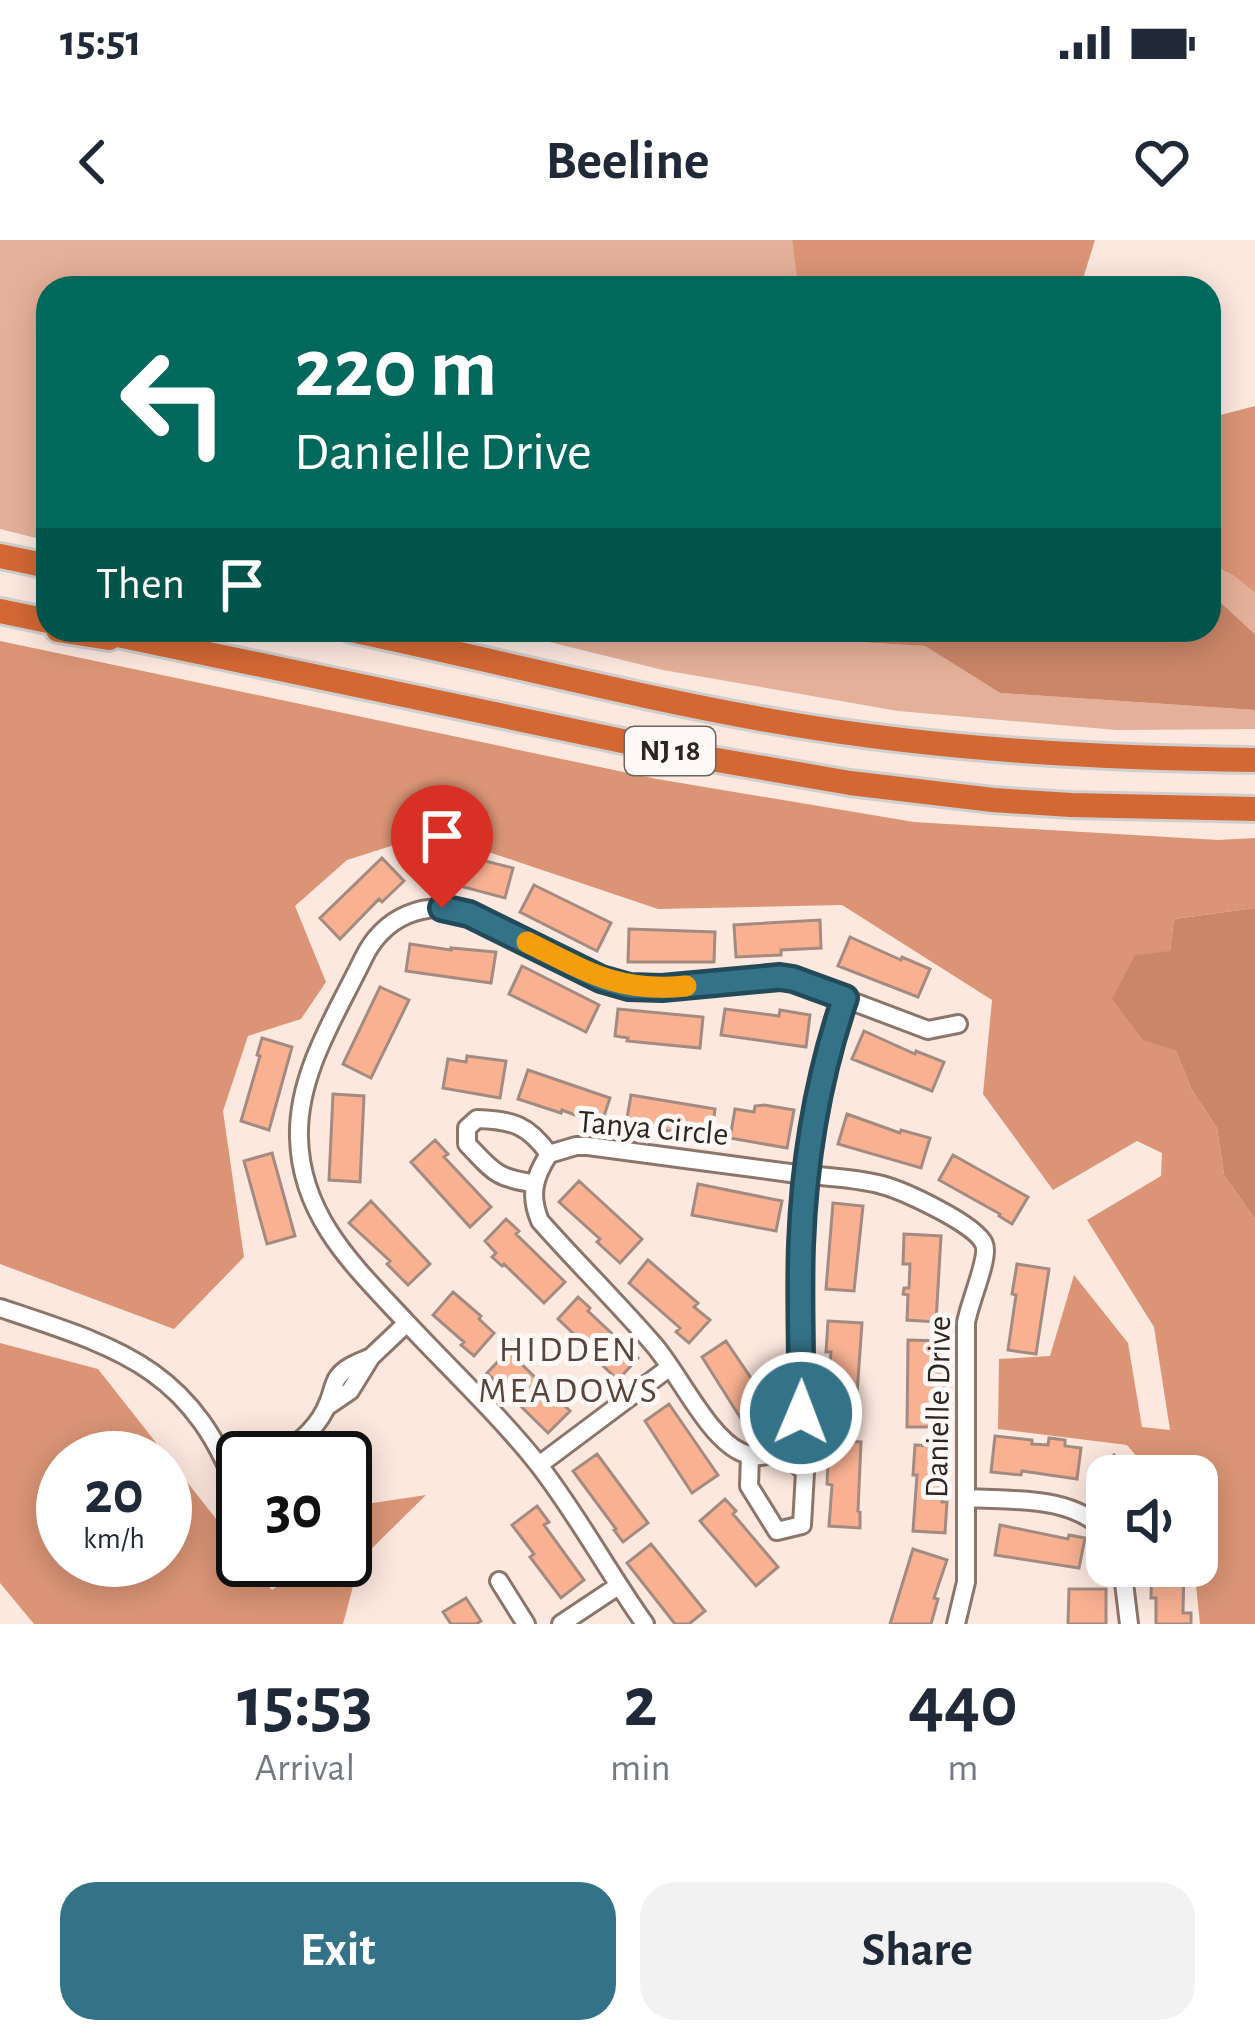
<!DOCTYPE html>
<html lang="en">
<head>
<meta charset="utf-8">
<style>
	body { margin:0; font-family:"Alegreya Sans",sans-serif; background:#f2f2f3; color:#1f2937; height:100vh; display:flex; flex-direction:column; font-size:45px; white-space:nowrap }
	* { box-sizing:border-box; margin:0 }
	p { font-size:39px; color:#747a83 }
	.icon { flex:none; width:66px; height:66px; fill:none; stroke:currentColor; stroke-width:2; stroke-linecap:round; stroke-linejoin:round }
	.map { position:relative; height:1384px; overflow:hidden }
	.panel { display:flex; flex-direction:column; background:#fff; flex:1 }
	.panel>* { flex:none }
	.banner { position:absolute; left:36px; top:36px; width:1185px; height:366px; border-radius:36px; box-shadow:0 6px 30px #0003; background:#00695c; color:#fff; overflow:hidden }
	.controls { position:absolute; left:1086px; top:1215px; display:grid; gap:24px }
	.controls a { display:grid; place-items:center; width:132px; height:132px; border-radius:24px; background:#fff; box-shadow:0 6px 30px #0003; font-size:60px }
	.speed { position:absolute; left:36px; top:1191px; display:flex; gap:24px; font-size:60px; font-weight:700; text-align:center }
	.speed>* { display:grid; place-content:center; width:156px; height:156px; border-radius:50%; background:#fff; box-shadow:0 6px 30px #0003; line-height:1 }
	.speed small { font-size:30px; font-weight:400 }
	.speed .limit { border:6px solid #111; border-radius:18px; background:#fff; color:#111 }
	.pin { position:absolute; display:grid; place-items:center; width:102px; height:102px; color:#fff; margin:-123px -51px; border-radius:50% 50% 50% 0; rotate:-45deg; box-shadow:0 0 12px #0007 }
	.pin .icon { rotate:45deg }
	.me { position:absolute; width:132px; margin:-66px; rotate:1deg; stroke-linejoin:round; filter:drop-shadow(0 0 9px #0008) }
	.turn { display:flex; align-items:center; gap:42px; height:252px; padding:0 60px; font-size:54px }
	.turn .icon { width:156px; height:156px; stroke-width:2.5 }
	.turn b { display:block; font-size:84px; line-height:102px }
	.then { display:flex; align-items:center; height:114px; padding:0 60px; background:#0003; gap:24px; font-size:45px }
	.eta { display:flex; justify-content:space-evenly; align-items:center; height:204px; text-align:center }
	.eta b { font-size:72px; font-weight:600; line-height:84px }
	.action { display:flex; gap:24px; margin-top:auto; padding:24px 60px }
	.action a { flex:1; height:138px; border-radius:36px; background:#347288; color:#fff; font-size:48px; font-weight:600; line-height:138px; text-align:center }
	.action a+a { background:#f2f2f3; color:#1f2937 }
	.status { display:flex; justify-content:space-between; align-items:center; height:84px; padding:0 60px; background:#fff; direction:ltr }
	.status svg { height:33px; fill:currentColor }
	header { display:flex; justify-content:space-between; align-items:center; height:156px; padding:0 60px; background:#fff; font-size:54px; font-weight:600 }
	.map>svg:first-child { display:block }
</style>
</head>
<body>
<div class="status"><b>15:51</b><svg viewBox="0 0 49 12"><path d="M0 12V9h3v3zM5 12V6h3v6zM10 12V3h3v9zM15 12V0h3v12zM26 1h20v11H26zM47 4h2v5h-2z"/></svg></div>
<header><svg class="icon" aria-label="back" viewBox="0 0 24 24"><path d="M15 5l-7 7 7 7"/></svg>Beeline<svg class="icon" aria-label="heart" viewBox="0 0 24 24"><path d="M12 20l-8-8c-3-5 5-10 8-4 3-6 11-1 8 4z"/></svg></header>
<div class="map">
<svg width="1255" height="1384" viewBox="0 0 1255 1384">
	<rect width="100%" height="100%" fill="#fde8df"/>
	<path fill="#e5b099" d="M0,0H792L798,48H48V301L0,289Z
		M1209,323L1234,336L1255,353V394L1209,352Z
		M501,390H656L925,406L1000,453L1255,470V489L1117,490L898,471L663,430Z"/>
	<path fill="#db9576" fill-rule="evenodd" d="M792,0H1095L1080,48H798Z
		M1255,166V353L1234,336L1209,323V178Z
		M0,401L657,539L914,582L1218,600L1255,598V668L1174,679L1170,711L1143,799L1176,811L1192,850L1217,888L1224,935L1255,979V1384H1200L1194,1326H1197V1236H1153L1127,1205L998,1189L999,1119L1050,1116L1074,1035L1128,1103L1142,1187L1170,1190L1154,1087L1087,980L1161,936L1162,913L1137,901L1053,950L983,854L992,760L842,665L658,669L432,593L347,620L295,666L326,742L301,779L248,796L223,871L244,1017L174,1089L0,1024Z
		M0,1103L98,1129L243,1313V1320H248L272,1350L309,1323V1320H345L346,1267L426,1255L360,1320L343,1384H34L0,1343ZM63,1218H165V1320H63Z"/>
	<path fill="#cb8668" d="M1209,352L1255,394V470L1000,453L925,406L656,390H1209Z
		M1255,668V979L1224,935L1217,888L1192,850L1176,811L1143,800L1112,759L1135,715L1170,711L1174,679Z"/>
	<path fill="#f9b192" stroke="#a38b81" stroke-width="3" d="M430,607L513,628L505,658L422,636Z
		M382,618L404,641L382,662L379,659L340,699L320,678Z
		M534,645L611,683L597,711L520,672Z
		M820,680L821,708L781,710V715L736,717L734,685Z
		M629,689L715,692L714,722H628Z
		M850,697L901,720L902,717L930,729L918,757L838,726Z
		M410,704L451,710V708L496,712L491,743L406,731Z
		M522,726L599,765L586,792L509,754Z
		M380,747L409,760L371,838L343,824Z
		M618,769L703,777L700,808L627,801L628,798L615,796Z
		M725,769L779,776L780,770L810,775L806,807L721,795Z
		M864,791L915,814L916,811L944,822L932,851L852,819Z
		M262,798L292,807L269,890L241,881L260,816L257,815Z
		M467,816L506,821L500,858L443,848L448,819L466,822Z
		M528,830L610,858L601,885L562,870L561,873L518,859Z
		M333,854L364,856L360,942L329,940Z
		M631,855L715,869L711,898L626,884Z
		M764,865L794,870L787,908L730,898L735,869L754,872L755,866Z
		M847,874L900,893L901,890L930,898L921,928L838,904Z
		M435,900L448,914L444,917L491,967L470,987L411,922Z
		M272,913L295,996L267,1004L244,921Z
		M953,915L1028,957L1012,984L999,976L1000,974L939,940Z
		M579,941L642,999L620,1023L597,1002L600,999L559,962Z
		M698,944L782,961L776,991L692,975Z
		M371,961L430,1024L408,1045L387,1024L390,1021L349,983Z
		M833,963L863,966L854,1051L826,1049Z
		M506,979L519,991L516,994L565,1042L544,1063L504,1024L502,1026L492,1017L496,1013L485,1001Z
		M904,994L941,996L936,1082L907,1080L908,1055L903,1054L904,1048H909L910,1024H903Z
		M648,1020L698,1063L694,1067L710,1080L689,1103L676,1092L680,1088L629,1043Z
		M1017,1024L1049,1029L1036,1114L1008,1110L1016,1055L1012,1054Z
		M453,1052L481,1076L479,1079L494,1093L474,1116L461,1105L464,1102L433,1075Z
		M578,1057L590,1068L588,1071L638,1118L618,1140L578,1102L580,1100L558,1079Z
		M828,1081L862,1083L856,1168L827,1166L831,1112H826Z
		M908,1100L944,1101L945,1187H907Z
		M726,1101L774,1172L748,1190L702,1117Z
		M508,1111L570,1171L548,1193L487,1133Z
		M669,1164L718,1235L692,1253L645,1181Z
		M995,1196L1032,1200V1204L1048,1205L1049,1198L1065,1200V1206L1081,1208L1077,1239L1022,1231L1021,1235L991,1232Z
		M829,1200L861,1202L858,1271L860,1272V1288L829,1286L832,1245L827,1244Z
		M915,1205L946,1207L942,1262H947L945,1293L913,1291L917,1235H913Z
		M597,1214L648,1283L623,1302L614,1290L616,1289L573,1231Z
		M1114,1215L1136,1236H1107V1251L1093,1238Z
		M725,1259L736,1271L733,1274L778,1327L756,1346L700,1281Z
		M537,1266L549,1282L544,1285L584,1340L561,1358L530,1317L534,1314L512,1285Z
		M1000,1285L1068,1299L1069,1295L1085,1298L1079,1328L995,1315Z
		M651,1304L705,1371L689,1384H675L627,1323Z
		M913,1309L947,1320L934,1358L938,1359L931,1384H890Z
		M1152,1326H1184L1183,1373H1191V1384H1156V1358H1151Z
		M1069,1349H1106V1384H1068Z
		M466,1358L481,1381L476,1384H451L443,1372Z"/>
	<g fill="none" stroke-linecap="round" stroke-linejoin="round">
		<g stroke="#8c756b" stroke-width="22">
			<path id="minor" d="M845,758C818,837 804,922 801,1005C799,1061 802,1117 801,1173C794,1201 771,1226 741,1212C708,1197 679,1134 654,1105C617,1062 577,1023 540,981C529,955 534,937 549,914L576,906H588C655,915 723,924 790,933C820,937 852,937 882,945C904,951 976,984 984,1004C990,1017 969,1063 966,1083V1342L956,1384
				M533,943C495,938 492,930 467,904V888L477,879C513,880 528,885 549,914
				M0,1068C120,1108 194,1128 240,1259
				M328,1166L350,1151L371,1117L407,1083
				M750,1215L749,1246L777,1291L802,1285L805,1232L780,1209
				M276,1218C297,1205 319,1187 328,1163C332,1155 333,1144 338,1137C346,1126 360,1122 371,1117
				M539,1225L670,1127
				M967,1258C1016,1261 1070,1255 1107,1292
				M1122,1326L1129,1384
				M499,1341L526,1384
				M561,1384L618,1346
				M645,1384C608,1332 577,1274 538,1224C498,1174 450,1129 407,1083C356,1028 301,978 299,898C297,834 336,775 363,719C383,677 425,658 469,674L601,739L629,747L662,748L780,737L793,739L928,790L958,784"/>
		</g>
		<g stroke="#d1cfce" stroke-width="30">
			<path id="highway" d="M0,316L48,326
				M0,371L48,381
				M58,390L109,398
				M94,390L694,516L850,543L993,560L1071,565L1255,569
				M351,390C498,421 642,459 790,484C944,510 1099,518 1255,520"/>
		</g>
		<use href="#minor" stroke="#fff" stroke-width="16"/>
		<use href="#highway" stroke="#d36834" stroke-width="24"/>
	</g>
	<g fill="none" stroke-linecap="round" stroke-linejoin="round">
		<g stroke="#224a58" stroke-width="30">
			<path id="route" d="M442,668L469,674L601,739L629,747L662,748L780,737L793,739L845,758C818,837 804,922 801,1005C799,1061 802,1117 801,1173"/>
		</g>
		<use href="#route" stroke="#347288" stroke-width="21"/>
		<path stroke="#f59e0b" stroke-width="21" d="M527,702C586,731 618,753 686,746"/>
	</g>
	<g text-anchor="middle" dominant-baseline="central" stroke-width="10" stroke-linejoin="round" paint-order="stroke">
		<rect fill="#fef9f7" stroke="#6c6460" stroke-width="3" x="625" y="487" width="90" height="48" rx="9"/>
		<g font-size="30" font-weight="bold" fill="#2e2420">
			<text x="670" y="511">NJ 18</text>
		</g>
		<g font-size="33" fill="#2e2420" stroke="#fef9f7">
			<text transform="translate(653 889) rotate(5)">Tanya Circle</text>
			<text transform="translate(939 1167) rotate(-89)">Danielle Drive</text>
		</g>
		<g font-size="36" letter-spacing="3" fill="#59443b" stroke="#fef9f7">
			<text x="569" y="1110">HIDDEN<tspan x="569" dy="41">MEADOWS</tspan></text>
		</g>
	</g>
</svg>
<div class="controls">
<a><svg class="icon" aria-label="sound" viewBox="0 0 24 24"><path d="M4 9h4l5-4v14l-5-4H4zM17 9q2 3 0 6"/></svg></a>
</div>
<div class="speed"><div>20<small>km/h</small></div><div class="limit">30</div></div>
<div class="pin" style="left:442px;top:668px;background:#d93025"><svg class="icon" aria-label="arrive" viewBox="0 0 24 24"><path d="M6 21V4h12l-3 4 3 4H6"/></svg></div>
<svg class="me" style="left:801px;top:1173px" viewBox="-20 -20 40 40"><circle r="17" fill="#347288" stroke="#fff" stroke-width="3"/><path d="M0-11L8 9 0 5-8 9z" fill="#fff"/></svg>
<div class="banner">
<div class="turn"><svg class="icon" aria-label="left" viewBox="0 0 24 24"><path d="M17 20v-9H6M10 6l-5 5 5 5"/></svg><div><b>220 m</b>Danielle Drive</div></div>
<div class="then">Then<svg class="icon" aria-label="arrive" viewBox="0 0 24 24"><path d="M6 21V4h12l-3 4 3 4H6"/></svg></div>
</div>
</div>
<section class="panel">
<div class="eta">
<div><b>15:53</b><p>Arrival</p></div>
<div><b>2</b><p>min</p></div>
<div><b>440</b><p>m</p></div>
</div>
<div class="action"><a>Exit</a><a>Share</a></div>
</section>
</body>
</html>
